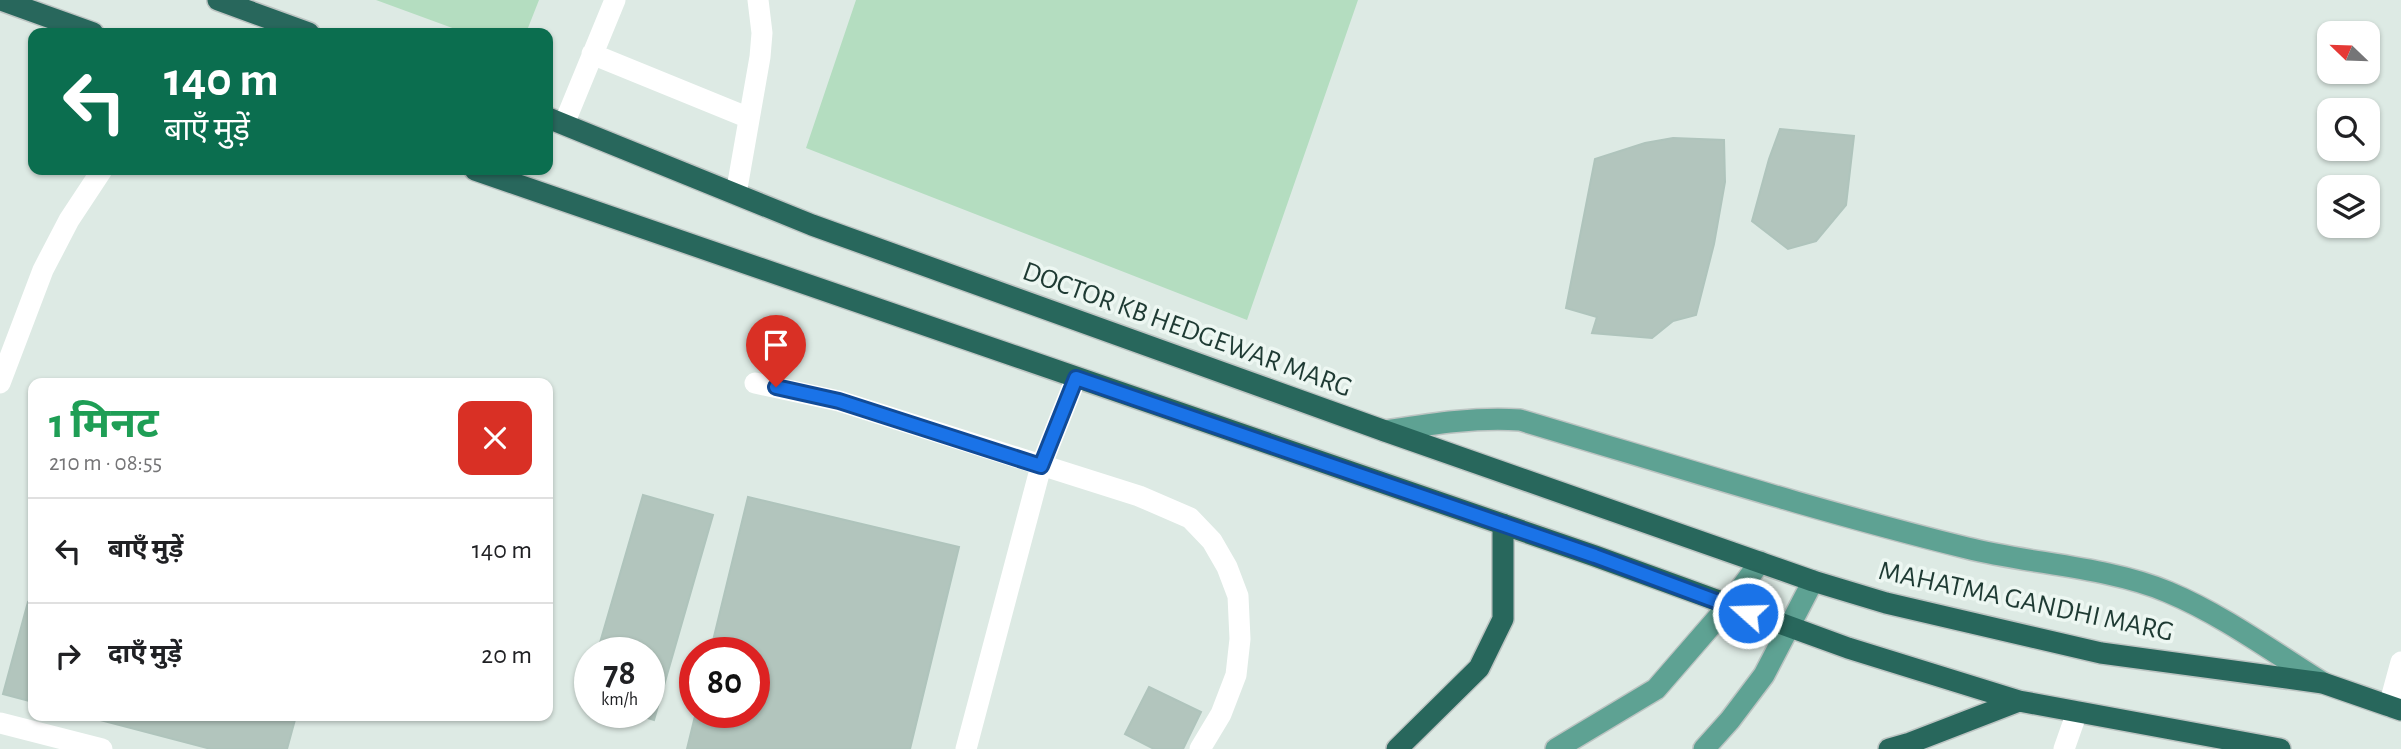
<!DOCTYPE html>
<html lang="hi">
<head>
<meta charset="utf-8">
<style>
	body { margin:0; font-family:"Alegreya Sans","Noto Sans Devanagari",sans-serif; background:#f2f2f2; color:#202124; height:100vh; display:flex; flex-direction:column; font-size:26px; white-space:nowrap }
	* { box-sizing:border-box; margin:0 }
	p { font-size:23px; color:#757577 }
	.icon { flex:none; width:38px; height:38px; fill:none; stroke:currentColor; stroke-width:2; stroke-linecap:round; stroke-linejoin:round }
	.map { position:relative; flex:1; overflow:hidden }
	.sheet { position:absolute; left:28px; top:378px; width:525px; height:343px; display:flex; flex-direction:column; background:#fff; border-radius:14px; box-shadow:0 2px 5px #0004 }
	.sheet>* { flex:none }
	.hud { position:absolute; left:28px; top:28px; width:525px; height:147px; border-radius:14px; box-shadow:0 2px 5px #0004; background:#0b6e4f; color:#fff; overflow:hidden }
	.needle { width:46px; rotate:293deg }
	.fabs { position:absolute; left:2317px; top:21px; display:grid; gap:14px }
	.fabs a { display:grid; place-items:center; width:63px; height:63px; border-radius:14px; background:#fff; box-shadow:0 2px 5px #0004; font-size:35px }
	.speed { position:absolute; left:574px; top:637px; display:flex; gap:14px; font-size:35px; font-weight:700; text-align:center }
	.speed>* { display:grid; place-content:center; width:91px; height:91px; border-radius:50%; background:#fff; box-shadow:0 2px 5px #0004; line-height:1 }
	.speed small { font-size:18px; font-weight:400 }
	.speed .limit { border:10px solid #d22; background:#fff; color:#111 }
	.pin { position:absolute; display:grid; place-items:center; width:60px; height:60px; color:#fff; margin:-72px -30px; border-radius:50% 50% 50% 0; rotate:-45deg; box-shadow:0 0 7px #0007 }
	.pin .icon { rotate:45deg }
	.me { position:absolute; width:77px; margin:-38px; rotate:290deg; stroke-linejoin:round; filter:drop-shadow(0 0 5px #0008) }
	.turn { display:flex; align-items:center; gap:24px; height:147px; padding:0 21px; font-size:32px }
	.turn .icon { width:91px; height:91px; stroke-width:2.5 }
	.turn b { display:block; font-size:49px; line-height:60px }
	.round { display:grid; place-items:center; flex:none; width:74px; height:74px; border-radius:14px; background:#f2f2f2 }
	.headline { display:flex; align-items:center; justify-content:space-between; height:119px; padding:0 21px }
	h1 { font-size:42px; font-weight:700; line-height:52px; color:#1e9e55 }
	ul { padding:0; list-style:none }
	li { display:flex; align-items:center; gap:21px; height:105px; padding:0 21px; border-top:2px solid #e0e0e0 }
	li div { flex:1 }
	li b { display:block; font-size:26px }
	li em { font-style:normal }
	.map>svg:first-child { display:block }
</style>
</head>
<body>
<div class="map">
<svg width="2401" height="749" viewBox="0 0 2401 749">
	<rect width="100%" height="100%" fill="#ddeae4"/>
	<path fill="#b4ddc0" d="M376,0H539L526,33H466Z
		M856,0H1358L1247,320L806,148Z"/>
	<path fill="#b2c5bd" stroke="#afc4bc" stroke-width="2" d="M1780,129L1854,136L1846,205L1816,241L1788,249L1752,221L1769,159Z
		M1673,138L1724,140L1725,182L1714,244L1696,315L1673,321L1652,338L1592,333L1597,317L1566,308L1595,159L1645,143Z
		M643,495L713,515L654,720L628,712H649V653H597Z
		M748,497L959,547L910,749H687L696,712H754V653H710Z
		M28,602L33,603V702L3,694Z
		M1149,687L1201,712L1183,749H1154L1125,734Z
		M85,716H296L287,749H211Z"/>
	<g fill="none" stroke-linecap="round" stroke-linejoin="round">
		<g stroke="#bcc4c2" stroke-width="24">
			<path id="major" d="M1385,431C1431,424 1474,417 1520,420C1669,464 1817,511 1967,548C2031,564 2109,567 2168,592C2223,615 2273,652 2323,683
				M1556,749L1656,689L1728,606L1760,562
				M1704,749L1730,720L1764,675L1813,581"/>
		</g>
		<g stroke="#bcc4c2" stroke-width="24">
			<path id="highway" d="M1,0L93,33
				M218,0L309,33
				M548,118L812,225L1385,431L1813,581L1886,603L2101,653L2323,683L2401,710
				M475,170L1595,556L1848,648L2019,701L2280,749
				M1397,749L1479,668L1503,619V524
				M1889,749L1910,743L2019,701"/>
		</g>
		<path stroke="#fff" stroke-width="21" d="M592,54L749,118
			M564,124L615,0
			M736,194L760,57L762,33L758,0
			M0,383L43,270L69,220L102,170
			M755,383L839,401L1139,496L1190,518L1212,541L1227,567L1238,596L1240,639L1236,675L1221,714L1200,749
			M2389,706L2401,662
			M0,723L102,749
			M966,749L1041,466L1076,378
			M2064,749L2077,712"/>
		<use href="#major" stroke="#5ea293" stroke-width="21"/>
		<use href="#highway" stroke="#28675c" stroke-width="21"/>
	</g>
	<g fill="none" stroke-linecap="round" stroke-linejoin="round">
		<g stroke="#114b97" stroke-width="18">
			<path id="route" d="M776,387L839,401L1041,466L1076,378L1595,556L1748,613"/>
		</g>
		<use href="#route" stroke="#1a73e8" stroke-width="12"/>
	</g>
	<g text-anchor="middle" dominant-baseline="central" stroke-width="7" stroke-linejoin="round" paint-order="stroke">
		<g font-size="28" fill="#1e3a33" stroke="#edf7f2">
			<text transform="translate(1187 330) rotate(20)">DOCTOR KB HEDGEWAR MARG</text>
			<text transform="translate(2026 602) rotate(12)">MAHATMA GANDHI MARG</text>
		</g>
	</g>
</svg>
<div class="fabs">
<a><svg class="needle" viewBox="-14 -14 28 28"><path d="M0-13l5 13h-10z" fill="#e53935"/><path d="M0 13l5-13h-10z" fill="#757577"/></svg></a>
<a><svg class="icon" aria-label="search" viewBox="0 0 24 24"><circle cx="10" cy="10" r="6"/><path d="M15 15l6 6"/></svg></a>
<a><svg class="icon" aria-label="layers" viewBox="0 0 24 24"><path d="M12 4l9 5-9 5-9-5zM3 14l9 5 9-5"/></svg></a>
</div>
<div class="speed"><div>78<small>km/h</small></div><div class="limit">80</div></div>
<div class="pin" style="left:776px;top:387px;background:#d93025"><svg class="icon" aria-label="arrive" viewBox="0 0 24 24"><path d="M6 21V4h12l-3 4 3 4H6"/></svg></div>
<svg class="me" style="left:1748px;top:613px" viewBox="-20 -20 40 40"><circle r="17" fill="#1a73e8" stroke="#fff" stroke-width="3"/><path d="M0-11L8 9 0 5-8 9z" fill="#fff"/></svg>
<div class="hud">
<div class="turn"><svg class="icon" aria-label="left" viewBox="0 0 24 24"><path d="M17 20v-9H6M10 6l-5 5 5 5"/></svg><div><b>140 m</b>बाएँ मुड़ें</div></div>
</div>
<section class="sheet">
<div class="headline"><div><h1>1 मिनट</h1><p>210 m · 08:55</p></div><a class="round" style="background:#d93025;color:#fff"><svg class="icon" aria-label="close" viewBox="0 0 24 24"><path d="M6 6l12 12M18 6L6 18"/></svg></a></div>
<ul>
<li><svg class="icon" aria-label="left" viewBox="0 0 24 24"><path d="M17 20v-9H6M10 6l-5 5 5 5"/></svg><div><b>बाएँ मुड़ें</b></div><em>140 m</em></li>
<li><svg class="icon" aria-label="right" viewBox="0 0 24 24"><path d="M7 20v-9h11M14 6l5 5-5 5"/></svg><div><b>दाएँ मुड़ें</b></div><em>20 m</em></li>
</ul>
</section>
</div>
</body>
</html>
